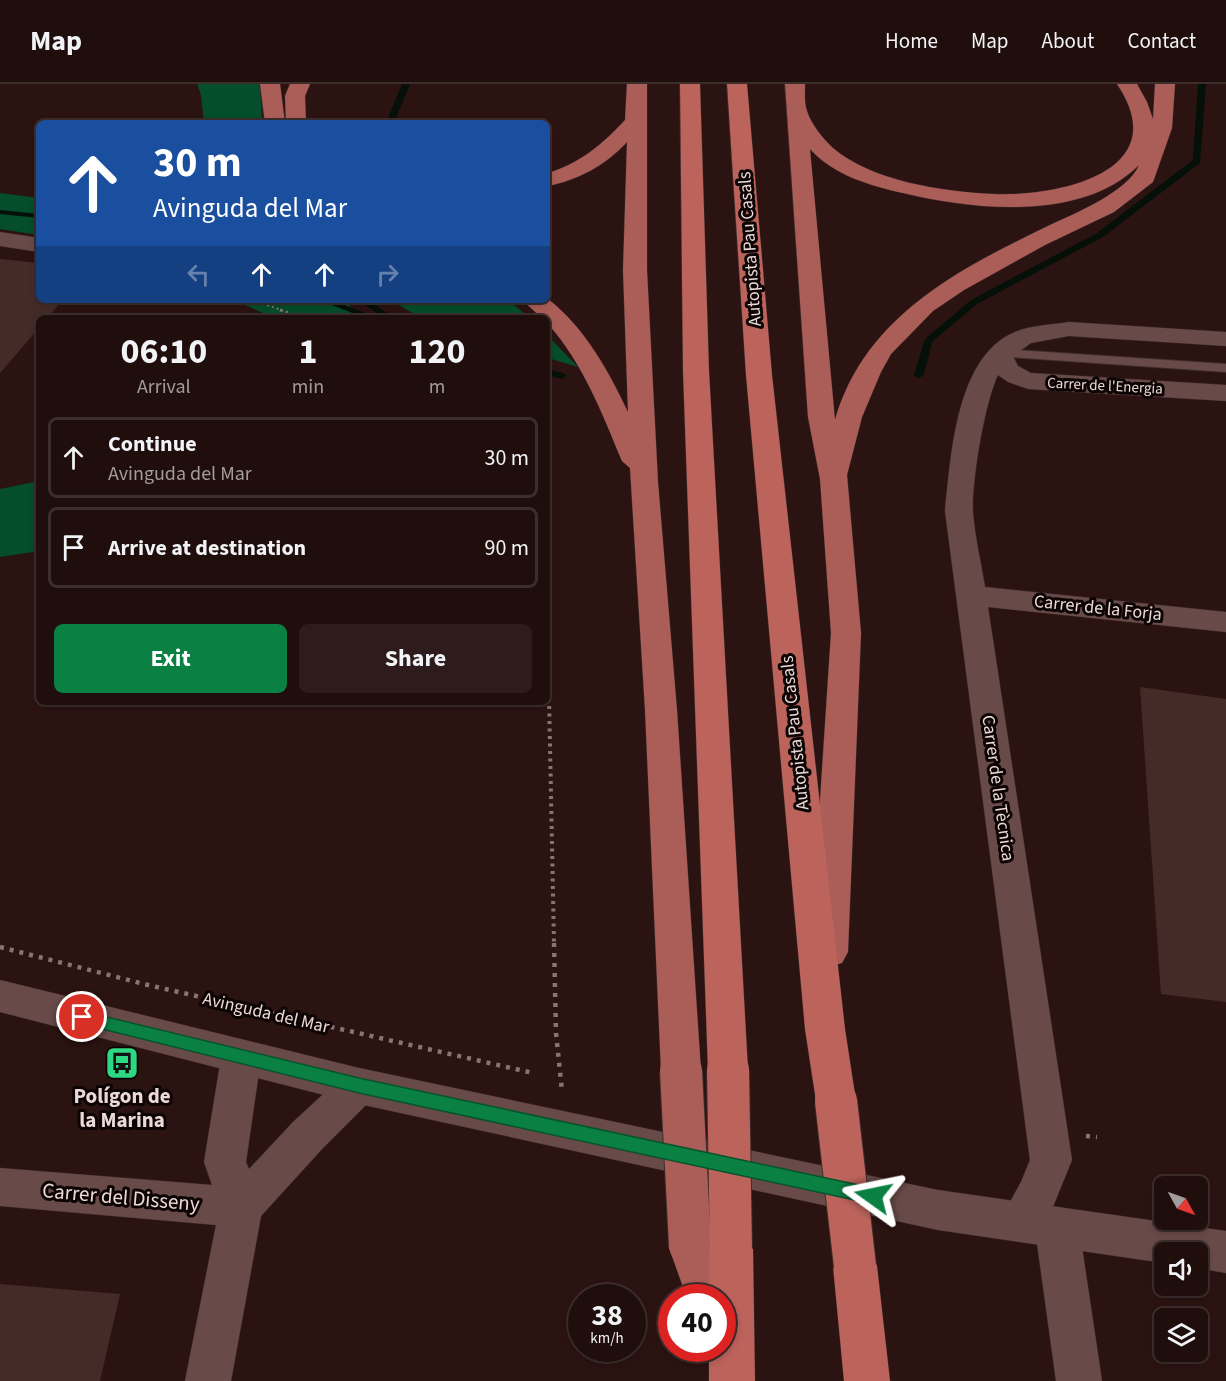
<!DOCTYPE html>
<html lang="en">
<head>
<meta charset="utf-8">
<style>
	body { margin:0; font-family:"Source Sans 3",sans-serif; background:#2d1c1b; color:#f1f3f6; height:100vh; display:flex; flex-direction:column; font-size:22px; white-space:nowrap }
	* { box-sizing:border-box; margin:0 }
	p { font-size:20px; color:#a29c9d }
	.icon { flex:none; width:33px; height:33px; fill:none; stroke:currentColor; stroke-width:2; stroke-linecap:round; stroke-linejoin:round }
	.map { position:relative; flex:1; overflow:hidden }
	.sheet { position:absolute; left:36px; top:231px; width:514px; height:390px; display:flex; flex-direction:column; background:#200e0d; border-radius:9px; box-shadow:0 3px 9px #0003,0 0 0 2px #3d2e2e }
	.sheet>* { flex:none }
	.guide { position:absolute; left:36px; top:36px; width:514px; height:183px; border-radius:9px; box-shadow:0 3px 9px #0003,0 0 0 2px #3d2e2e; background:#1a4fa0; color:#fff; overflow:hidden }
	.needle { width:39px; rotate:130deg }
	.fabs { position:absolute; left:1154px; top:1092px; display:grid; gap:12px }
	.fabs a { display:grid; place-items:center; width:54px; height:54px; border-radius:9px; background:#200e0d; box-shadow:0 3px 9px #0003,0 0 0 2px #3d2e2e; font-size:30px }
	.speed { position:absolute; left:568px; top:1200px; display:flex; gap:12px; font-size:30px; font-weight:700; text-align:center }
	.speed>* { display:grid; place-content:center; width:78px; height:78px; border-radius:50%; background:#200e0d; box-shadow:0 3px 9px #0003,0 0 0 2px #3d2e2e; line-height:1 }
	.speed small { font-size:15px; font-weight:400 }
	.speed .limit { border:9px solid #d22; background:#fff; color:#111 }
	.pin { position:absolute; display:grid; place-items:center; width:51px; height:51px; color:#fff; margin:-26px; border:3px solid #fff; border-radius:50%; box-shadow:0 2px 6px #0007 }
	.me { position:absolute; width:66px; margin:-33px; rotate:282deg; stroke-linejoin:round; filter:drop-shadow(0 0 4px #0008) }
	.turn { display:flex; align-items:center; gap:21px; height:126px; padding:0 18px; font-size:27px }
	.turn .icon { width:78px; height:78px; stroke-width:2.5 }
	.turn b { display:block; font-size:42px; line-height:51px }
	.lanes { display:flex; align-items:center; height:57px; padding:0 18px; background:#0003; justify-content:center; gap:30px; direction:ltr }
	.lanes .off { opacity:.35 }
	.eta { display:flex; justify-content:space-evenly; align-items:center; height:102px; text-align:center }
	.eta b { font-size:36px; font-weight:700; line-height:42px }
	.cta { display:flex; gap:12px; margin-top:auto; padding:12px 18px }
	.cta a { flex:1; height:69px; border-radius:9px; background:#0b8043; color:#fff; font-size:24px; font-weight:700; line-height:69px; text-align:center }
	.cta a+a { background:#2d1c1b; color:#f1f3f6 }
	ul { padding:0; list-style:none }
	li { display:flex; align-items:center; gap:18px; height:81px; margin:0 12px 9px; padding:0 6px; border:3px solid #3d2e2e; border-radius:9px }
	li div { flex:1 }
	li b { display:block; font-size:22px }
	li em { font-style:normal }
	header { display:flex; align-items:center; gap:36px; box-sizing:border-box; height:84px; padding:0 30px; background:#200e0d; border-bottom:2px solid #3d2e2e }
	header strong { font-size:28px }
	nav { display:flex; gap:33px; margin-inline-start:auto; font-size:21px }
	.map>svg:first-child { display:block }
</style>
</head>
<body>
<header>
<strong>Map</strong>
<nav><a>Home</a><a>Map</a><a>About</a><a>Contact</a></nav>
</header>
<div class="map">
<svg width="1226" height="1297" viewBox="0 0 1226 1297">
	<rect width="100%" height="100%" fill="#2b1311"/>
	<path fill="#044e2b" d="M197,0H260L262,39H204L201,11Z
		M0,109L39,114V151L0,145Z
		M234,216H343L363,234H274Z
		M390,216H508L530,234H421Z
		M548,252L578,283L548,274Z
		M39,397V467L0,473V405Z"/>
	<g fill="none" stroke-linecap="round" stroke-linejoin="round">
		<path fill="#041008" fill-rule="evenodd" d="M402,0H410L394,39H386Z
			M1198,0H1206L1200,79L1103,153L977,220L932,258L924,291L919,294L916,293L914,291L925,255L971,216L1097,149L1193,76Z
			M0,126L39,130V134L0,130Z
			M318,216H331L379,234H366Z
			M358,216H368L394,234H384Z
			M548,285L565,290L567,292L562,295L548,291Z"/>
	</g>
	<path fill="#452b28" d="M0,175L39,179V216H63L47,234H39V244L0,289Z
		M1140,603L1226,615V918L1161,910Z
		M0,1200L120,1210L100,1297H0Z"/>
	<g fill="none" stroke-linecap="round" stroke-linejoin="round">
		<g stroke="#3d2c2c" stroke-width="2">
			<path id="service" d="M1000,265L1226,280V288L995,272L993,269L995,266Z"/>
		</g>
		<g stroke="#3d2c2c" stroke-width="1">
			<path id="minor" d="M0,148L39,154V168L0,162Z
				M1069,238L1226,248V262L1069,252L1031,259L1013,272L1018,282L1031,289L1226,301V317L1028,305L1008,298L998,291C985,317 971,399 973,429C975,453 981,478 985,503L1226,528V548L988,523L1072,1076L1052,1125L1057,1123L1072,1129L1079,1143L1102,1297H1056L1036,1152L1021,1158L1006,1152L999,1138L1021,1098L1030,1076L945,427C951,371 956,272 1015,248C1031,241 1052,241 1069,238Z
				M241,957L255,962L261,974L246,1078L249,1085L293,1038L345,990L359,984L373,990L379,1002L373,1014L323,1064L261,1132L231,1297H185L216,1141L0,1122V1084L212,1101L204,1078L221,974L227,962Z"/>
		</g>
		<g stroke="#3d2c2c" stroke-width="1">
			<path id="tertiary" d="M0,896L359,984L938,1106L1226,1147V1189L1197,1184V1168H1164V1179L938,1146L359,1020L0,928Z"/>
		</g>
		<g stroke="#3d2c2c" stroke-width="1">
			<path id="trunk" d="M260,0H280L285,39H265Z
				M290,0H310L305,12L306,39H286L285,12Z
				M627,0H647V186L658,398L677,626L701,987L695,999L681,1004L667,999L661,987L645,626L630,384L622,377C602,329 583,279 548,240V234H542L522,216L548,215C585,244 608,286 628,328L623,186L627,58C606,81 578,96 548,102V89C579,80 603,60 625,36Z
				M785,0H805C805,8 804,19 807,27C811,40 823,55 833,64C871,97 944,108 993,110C1056,113 1177,89 1117,0H1137L1147,18L1153,35L1155,0H1175L1172,44L1153,98L1114,128L1045,161L964,206L933,227L891,270L881,288L862,333L847,391L861,549L848,868L842,879L829,883L816,879L810,868L831,549L820,395L808,333ZM810,65C833,91 871,102 903,109C974,126 1082,138 1139,81C1129,107 1074,130 1050,141C959,185 865,232 835,336Z
				M690,1140L705,1146L732,1214L726,1229L723,1230V1214H687L668,1161L675,1146Z"/>
		</g>
		<g stroke="#3d2c2c" stroke-width="1">
			<path id="motorway" d="M680,0H700L709,287L748,986L742,998L728,1003L714,998L708,986L683,287Z
				M727,0H747L772,291L845,945L856,1017L850,1030L836,1035L822,1030L816,1017L805,945L746,291Z
				M731,1144L747,1150L753,1165L755,1297H709V1264H723V1214H709V1165L715,1150Z
				M855,1161L871,1167L877,1182L890,1297H844L833,1182L839,1167Z"/>
		</g>
		<path stroke="#897472" stroke-width="2" stroke-dasharray="2 3" stroke-linecap="butt" d="M253,216L284,227"/>
		<path stroke="#897472" stroke-width="3" stroke-dasharray="2 4" stroke-linecap="butt" d="M280,226L303,234"/>
		<path stroke="#897472" stroke-width="4" stroke-dasharray="3 4.5" stroke-linecap="butt" d="M548,562L554,860"/>
		<path stroke="#897472" stroke-width="4.5" stroke-dasharray="4 6" stroke-linecap="butt" d="M554,859L556,949L562,1007
			M0,863L148,901L533,989
			M1086,1052L1097,1053
			M1207,1109L1208,1127"/>
		<use href="#service" fill="#684b48" fill-rule="evenodd"/>
		<use href="#minor" fill="#684b48" fill-rule="evenodd"/>
		<use href="#tertiary" fill="#684b48" fill-rule="evenodd"/>
		<use href="#trunk" fill="#ab5e58" fill-rule="evenodd"/>
		<use href="#motorway" fill="#bc635c" fill-rule="evenodd"/>
		<g stroke="#3d2c2c" stroke-width="44" stroke-linecap="butt">
			<path id="trunk-bridge" d="M681,987L690,1161"/>
		</g>
		<g stroke="#3d2c2c" stroke-width="44" stroke-linecap="butt">
			<path id="motorway-bridge" d="M728,986L731,1165
				M836,1017L855,1182"/>
		</g>
		<use href="#trunk-bridge" stroke="#ab5e58" stroke-width="42"/>
		<use href="#motorway-bridge" stroke="#bc635c" stroke-width="42"/>
	</g>
	<path fill="#0b8043" stroke="#07532c" stroke-width="1.5" d="M82,927L359,994L873,1104L879,1107L882,1112L879,1118L873,1120L359,1009L82,940L76,938L74,933L76,929Z"/>
	<defs>
		<g id="bus-square" transform="scale(1.725)"><rect x="-9" y="-9" width="18" height="18" rx="4" fill="#2ed883" stroke="#0c0403"/><path d="M-5-6H5V4H4V6H2V4H-2V6H-4V4H-5ZM-3.5-4V0h7V-4ZM-3.5 1.2v1.5H-2V1.2ZM2 1.2v1.5H3.5V1.2Z" fill="#111"/></g>
	</defs>
	<g fill-rule="evenodd">
		<use href="#bus-square" x="122" y="979"/>
	</g>
	<g text-anchor="middle" dominant-baseline="central" stroke-width="6" stroke-linejoin="round" paint-order="stroke">
		<g font-size="15" fill="#ead9d7" stroke="#0c0403">
			<text transform="translate(1105 302) rotate(3)">Carrer de l'Energia</text>
		</g>
		<g font-size="18" fill="#ead9d7" stroke="#0c0403">
			<text transform="translate(750 165) rotate(-94)">Autopista Pau Casals</text>
			<text transform="translate(1098 524) rotate(6)">Carrer de la Forja</text>
			<text transform="translate(795 649) rotate(-96)">Autopista Pau Casals</text>
			<text transform="translate(998 704) rotate(82)">Carrer de la Tècnica</text>
			<text transform="translate(266 929) rotate(13)">Avinguda del Mar</text>
		</g>
		<g font-size="21" font-weight="bold" fill="#ead9d7" stroke="#0c0403">
			<text x="122" y="1012">Polígon de<tspan x="122" dy="24">la Marina</tspan></text>
		</g>
		<g font-size="21" fill="#ead9d7" stroke="#0c0403">
			<text transform="translate(121 1113) rotate(5)">Carrer del Disseny</text>
		</g>
	</g>
</svg>
<div class="fabs">
<a><svg class="needle" viewBox="-14 -14 28 28"><path d="M0-13l5 13h-10z" fill="#e53935"/><path d="M0 13l5-13h-10z" fill="#a29c9d"/></svg></a>
<a><svg class="icon" aria-label="sound" viewBox="0 0 24 24"><path d="M4 9h4l5-4v14l-5-4H4zM17 9q2 3 0 6"/></svg></a>
<a><svg class="icon" aria-label="layers" viewBox="0 0 24 24"><path d="M12 4l9 5-9 5-9-5zM3 14l9 5 9-5"/></svg></a>
</div>
<div class="speed"><div>38<small>km/h</small></div><div class="limit">40</div></div>
<div class="pin" style="left:82px;top:933px;background:#d93025"><svg class="icon" aria-label="arrive" viewBox="0 0 24 24"><path d="M6 21V4h12l-3 4 3 4H6"/></svg></div>
<svg class="me" style="left:873px;top:1112px" viewBox="-20 -20 40 40"><path d="M0-17L14 15 0 8-14 15z" fill="#0b8043" stroke="#fff" stroke-width="4"/></svg>
<div class="guide">
<div class="turn"><svg class="icon" aria-label="ahead" viewBox="0 0 24 24"><path d="M12 20V5M6 11l6-6 6 6"/></svg><div><b>30 m</b>Avinguda del Mar</div></div>
<div class="lanes"><svg class="icon off" aria-label="left" viewBox="0 0 24 24"><path d="M17 20v-9H6M10 6l-5 5 5 5"/></svg><svg class="icon" aria-label="ahead" viewBox="0 0 24 24"><path d="M12 20V5M6 11l6-6 6 6"/></svg><svg class="icon" aria-label="ahead" viewBox="0 0 24 24"><path d="M12 20V5M6 11l6-6 6 6"/></svg><svg class="icon off" aria-label="right" viewBox="0 0 24 24"><path d="M7 20v-9h11M14 6l5 5-5 5"/></svg></div>
</div>
<section class="sheet">
<div class="eta">
<div><b>06:10</b><p>Arrival</p></div>
<div><b>1</b><p>min</p></div>
<div><b>120</b><p>m</p></div>
</div>
<ul>
<li><svg class="icon" aria-label="ahead" viewBox="0 0 24 24"><path d="M12 20V5M6 11l6-6 6 6"/></svg><div><b>Continue</b><p>Avinguda del Mar</p></div><em>30 m</em></li>
<li><svg class="icon" aria-label="arrive" viewBox="0 0 24 24"><path d="M6 21V4h12l-3 4 3 4H6"/></svg><div><b>Arrive at destination</b></div><em>90 m</em></li>
</ul>
<div class="cta"><a>Exit</a><a>Share</a></div>
</section>
</div>
</body>
</html>
